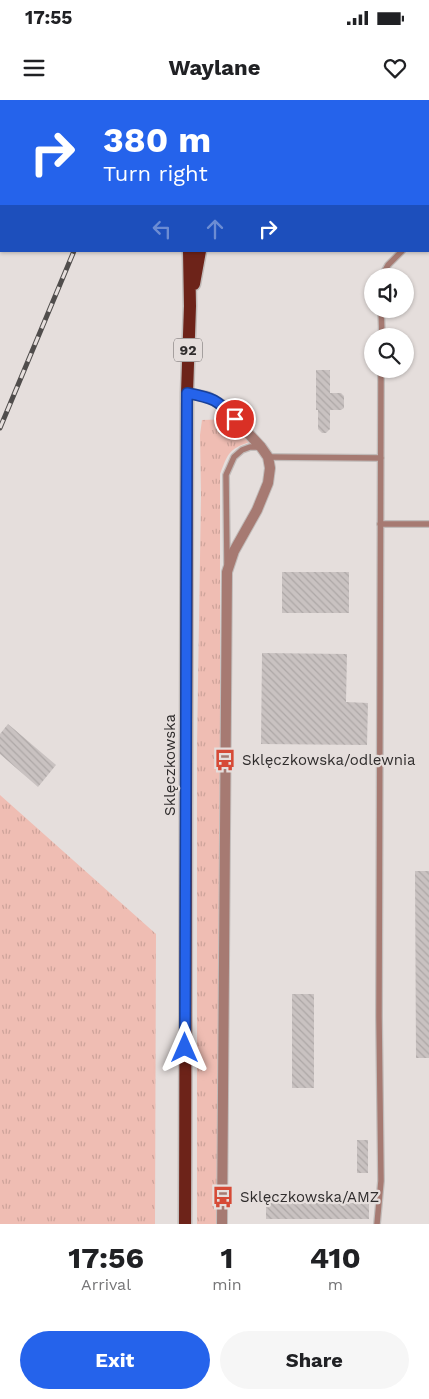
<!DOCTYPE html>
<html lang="en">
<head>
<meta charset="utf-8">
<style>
	body { margin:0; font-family:"Work Sans",sans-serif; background:#f6f6f6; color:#202124; height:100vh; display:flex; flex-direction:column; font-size:19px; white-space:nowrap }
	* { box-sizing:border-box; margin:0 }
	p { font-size:16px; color:#757577 }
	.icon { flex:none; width:28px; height:28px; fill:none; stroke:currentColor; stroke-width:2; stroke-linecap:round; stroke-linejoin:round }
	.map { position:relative; height:1124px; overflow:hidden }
	.drawer { display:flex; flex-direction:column; background:#fff; flex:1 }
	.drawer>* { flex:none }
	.guide { position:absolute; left:0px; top:0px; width:430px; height:152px; box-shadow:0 1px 4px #0004; background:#2563eb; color:#fff; overflow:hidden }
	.buttons { position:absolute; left:364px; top:168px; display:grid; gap:10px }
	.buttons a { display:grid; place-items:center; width:50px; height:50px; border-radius:50%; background:#fff; box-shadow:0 1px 4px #0004; font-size:25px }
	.pin { position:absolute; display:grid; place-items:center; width:42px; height:42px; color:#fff; margin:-21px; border:2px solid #fff; border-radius:50%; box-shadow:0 1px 5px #0007 }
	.me { position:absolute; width:55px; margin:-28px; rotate:0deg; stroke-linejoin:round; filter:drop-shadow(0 0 4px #0008) }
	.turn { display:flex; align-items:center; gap:18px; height:105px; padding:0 20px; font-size:22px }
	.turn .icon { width:65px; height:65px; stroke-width:2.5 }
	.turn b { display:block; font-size:35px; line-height:42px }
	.lanes { display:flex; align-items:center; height:48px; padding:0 20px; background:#0003; justify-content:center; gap:25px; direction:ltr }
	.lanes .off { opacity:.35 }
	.eta { display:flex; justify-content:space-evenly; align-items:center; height:85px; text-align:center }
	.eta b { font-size:30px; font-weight:700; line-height:35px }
	.cta { display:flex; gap:10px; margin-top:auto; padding:10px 20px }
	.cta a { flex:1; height:58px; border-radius:30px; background:#2563eb; color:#fff; font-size:20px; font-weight:700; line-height:58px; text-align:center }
	.cta a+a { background:#f6f6f6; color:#202124 }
	.status { display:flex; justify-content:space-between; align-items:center; height:35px; padding:0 25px; background:#fff; direction:ltr }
	.status svg { height:14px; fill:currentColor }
	header { display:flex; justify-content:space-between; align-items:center; height:65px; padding:0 20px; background:#fff; font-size:22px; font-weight:700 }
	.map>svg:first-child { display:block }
</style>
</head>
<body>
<div class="status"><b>17:55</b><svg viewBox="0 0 49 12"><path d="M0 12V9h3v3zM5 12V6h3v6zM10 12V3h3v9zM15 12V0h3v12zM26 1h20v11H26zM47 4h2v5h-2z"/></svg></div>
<header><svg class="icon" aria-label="menu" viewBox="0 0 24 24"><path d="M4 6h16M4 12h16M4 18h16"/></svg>Waylane<svg class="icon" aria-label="heart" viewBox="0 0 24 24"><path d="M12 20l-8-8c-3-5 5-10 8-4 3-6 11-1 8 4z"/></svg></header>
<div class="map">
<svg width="429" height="1124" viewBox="0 0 429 1124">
	<defs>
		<pattern id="grass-tufts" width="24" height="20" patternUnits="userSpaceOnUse" patternTransform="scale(1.25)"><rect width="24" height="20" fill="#efbdb3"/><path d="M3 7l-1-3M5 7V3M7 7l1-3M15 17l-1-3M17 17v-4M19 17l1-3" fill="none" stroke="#cda39a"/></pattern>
		<pattern id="building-back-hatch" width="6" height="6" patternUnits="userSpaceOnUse" patternTransform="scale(1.25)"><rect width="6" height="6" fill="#c9c2c1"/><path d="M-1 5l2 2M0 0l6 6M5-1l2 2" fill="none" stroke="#ada7a6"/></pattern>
	</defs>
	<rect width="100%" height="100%" fill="#e5dedc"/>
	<path fill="url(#grass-tufts)" d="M232,319L250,342C228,349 228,354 220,374V739L218,915L220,1048L219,1124H197V647L201,395L200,335L202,320Z
		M0,695L156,834L155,1124H0Z"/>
	<path fill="url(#building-back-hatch)" d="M316,270H330V293H341L344,296V308L341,310H330V329L326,333H322L318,329V310H316Z
		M282,472H349V513H282Z
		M262,553L347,554L346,602L368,603L367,645L261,644Z
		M8,624L56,665L38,687L0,654V634Z
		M415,771H429V958H416Z
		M292,894H314V988H292Z
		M357,1040H368V1073H357Z
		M266,1103H369V1119H266Z"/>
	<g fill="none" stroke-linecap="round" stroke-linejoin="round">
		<g stroke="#c1bbb9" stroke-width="8">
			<path id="service" d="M79,0L80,1
				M209,0V1
				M382,176L388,165L402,151
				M381,209L382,236
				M268,357L381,358
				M380,424H429
				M227,463L226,375L234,357L242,350L250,347H261
				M377,1124L381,1081L379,917L381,269"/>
		</g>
		<g stroke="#c1bbb9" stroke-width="12">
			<path id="minor" d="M0,111L1,110
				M187,293L208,297L222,305L261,347L268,357L270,368L268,383L257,410L234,451L227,472L222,1124"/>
		</g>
		<g stroke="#c1bbb9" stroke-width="15">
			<path id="primary" d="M220,1L221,0
				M232,1V0
				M194,184L200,151
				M185,1124L187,293L190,206L189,151"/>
		</g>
		<use href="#service" stroke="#a67a72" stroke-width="5.5"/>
		<use href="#minor" stroke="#a67a72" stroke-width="10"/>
		<use href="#primary" stroke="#6d2319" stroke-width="12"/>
		<g stroke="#504d4c" stroke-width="5">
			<path id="rail" d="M137,1V0
				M0,328L74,151"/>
		</g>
		<use href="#rail" stroke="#e5dedc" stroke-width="3" stroke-dasharray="9" stroke-linecap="butt"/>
	</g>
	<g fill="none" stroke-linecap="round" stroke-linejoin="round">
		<g stroke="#184099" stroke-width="12">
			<path id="route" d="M185,948L187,293C213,298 217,299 235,319"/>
		</g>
		<use href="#route" stroke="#2563eb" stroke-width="9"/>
	</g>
	<defs>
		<g id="bus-bare" transform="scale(1.725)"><path d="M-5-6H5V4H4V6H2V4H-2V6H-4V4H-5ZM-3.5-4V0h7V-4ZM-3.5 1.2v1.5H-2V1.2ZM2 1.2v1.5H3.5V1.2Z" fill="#d64a36" stroke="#e5dedc" stroke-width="2.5" paint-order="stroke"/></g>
	</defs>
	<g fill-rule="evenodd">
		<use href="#bus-bare" x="225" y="660"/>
		<use href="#bus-bare" x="223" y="1097"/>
	</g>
	<g text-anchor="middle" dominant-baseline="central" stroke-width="4.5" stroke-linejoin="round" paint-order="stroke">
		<rect fill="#e5dedc" stroke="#666262" stroke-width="1" x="174" y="238.5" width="28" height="23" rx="4"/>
		<g font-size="14" font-weight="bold" fill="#302d2d">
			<text x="188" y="250">92</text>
		</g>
		<g font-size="15" fill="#302d2d" stroke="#e5dedc" text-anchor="start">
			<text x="242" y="660">Sklęczkowska/odlewnia</text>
			<text x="240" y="1097">Sklęczkowska/AMZ</text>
		</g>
		<g font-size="15" fill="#302d2d" stroke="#e5dedc">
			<text transform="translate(170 665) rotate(-90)">Sklęczkowska</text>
		</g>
	</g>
</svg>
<div class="buttons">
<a><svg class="icon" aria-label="sound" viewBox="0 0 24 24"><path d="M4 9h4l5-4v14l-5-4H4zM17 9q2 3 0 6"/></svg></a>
<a><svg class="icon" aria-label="search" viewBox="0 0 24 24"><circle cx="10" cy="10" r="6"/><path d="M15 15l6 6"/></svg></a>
</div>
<div class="pin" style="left:235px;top:319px;background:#d93025"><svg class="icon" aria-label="arrive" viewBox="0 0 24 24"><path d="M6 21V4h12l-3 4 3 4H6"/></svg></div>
<svg class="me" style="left:185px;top:948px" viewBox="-20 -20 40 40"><path d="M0-17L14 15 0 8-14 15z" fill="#2563eb" stroke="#fff" stroke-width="4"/></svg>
<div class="guide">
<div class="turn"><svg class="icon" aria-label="right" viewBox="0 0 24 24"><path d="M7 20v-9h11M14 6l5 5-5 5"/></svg><div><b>380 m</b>Turn right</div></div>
<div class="lanes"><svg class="icon off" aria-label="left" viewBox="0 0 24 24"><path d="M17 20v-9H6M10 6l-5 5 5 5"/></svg><svg class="icon off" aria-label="ahead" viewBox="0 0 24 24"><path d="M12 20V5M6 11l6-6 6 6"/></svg><svg class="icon" aria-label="right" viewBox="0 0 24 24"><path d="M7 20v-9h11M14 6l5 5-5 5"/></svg></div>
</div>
</div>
<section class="drawer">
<div class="eta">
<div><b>17:56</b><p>Arrival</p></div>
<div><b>1</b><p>min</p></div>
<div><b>410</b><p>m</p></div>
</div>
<div class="cta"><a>Exit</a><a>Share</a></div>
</section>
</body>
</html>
